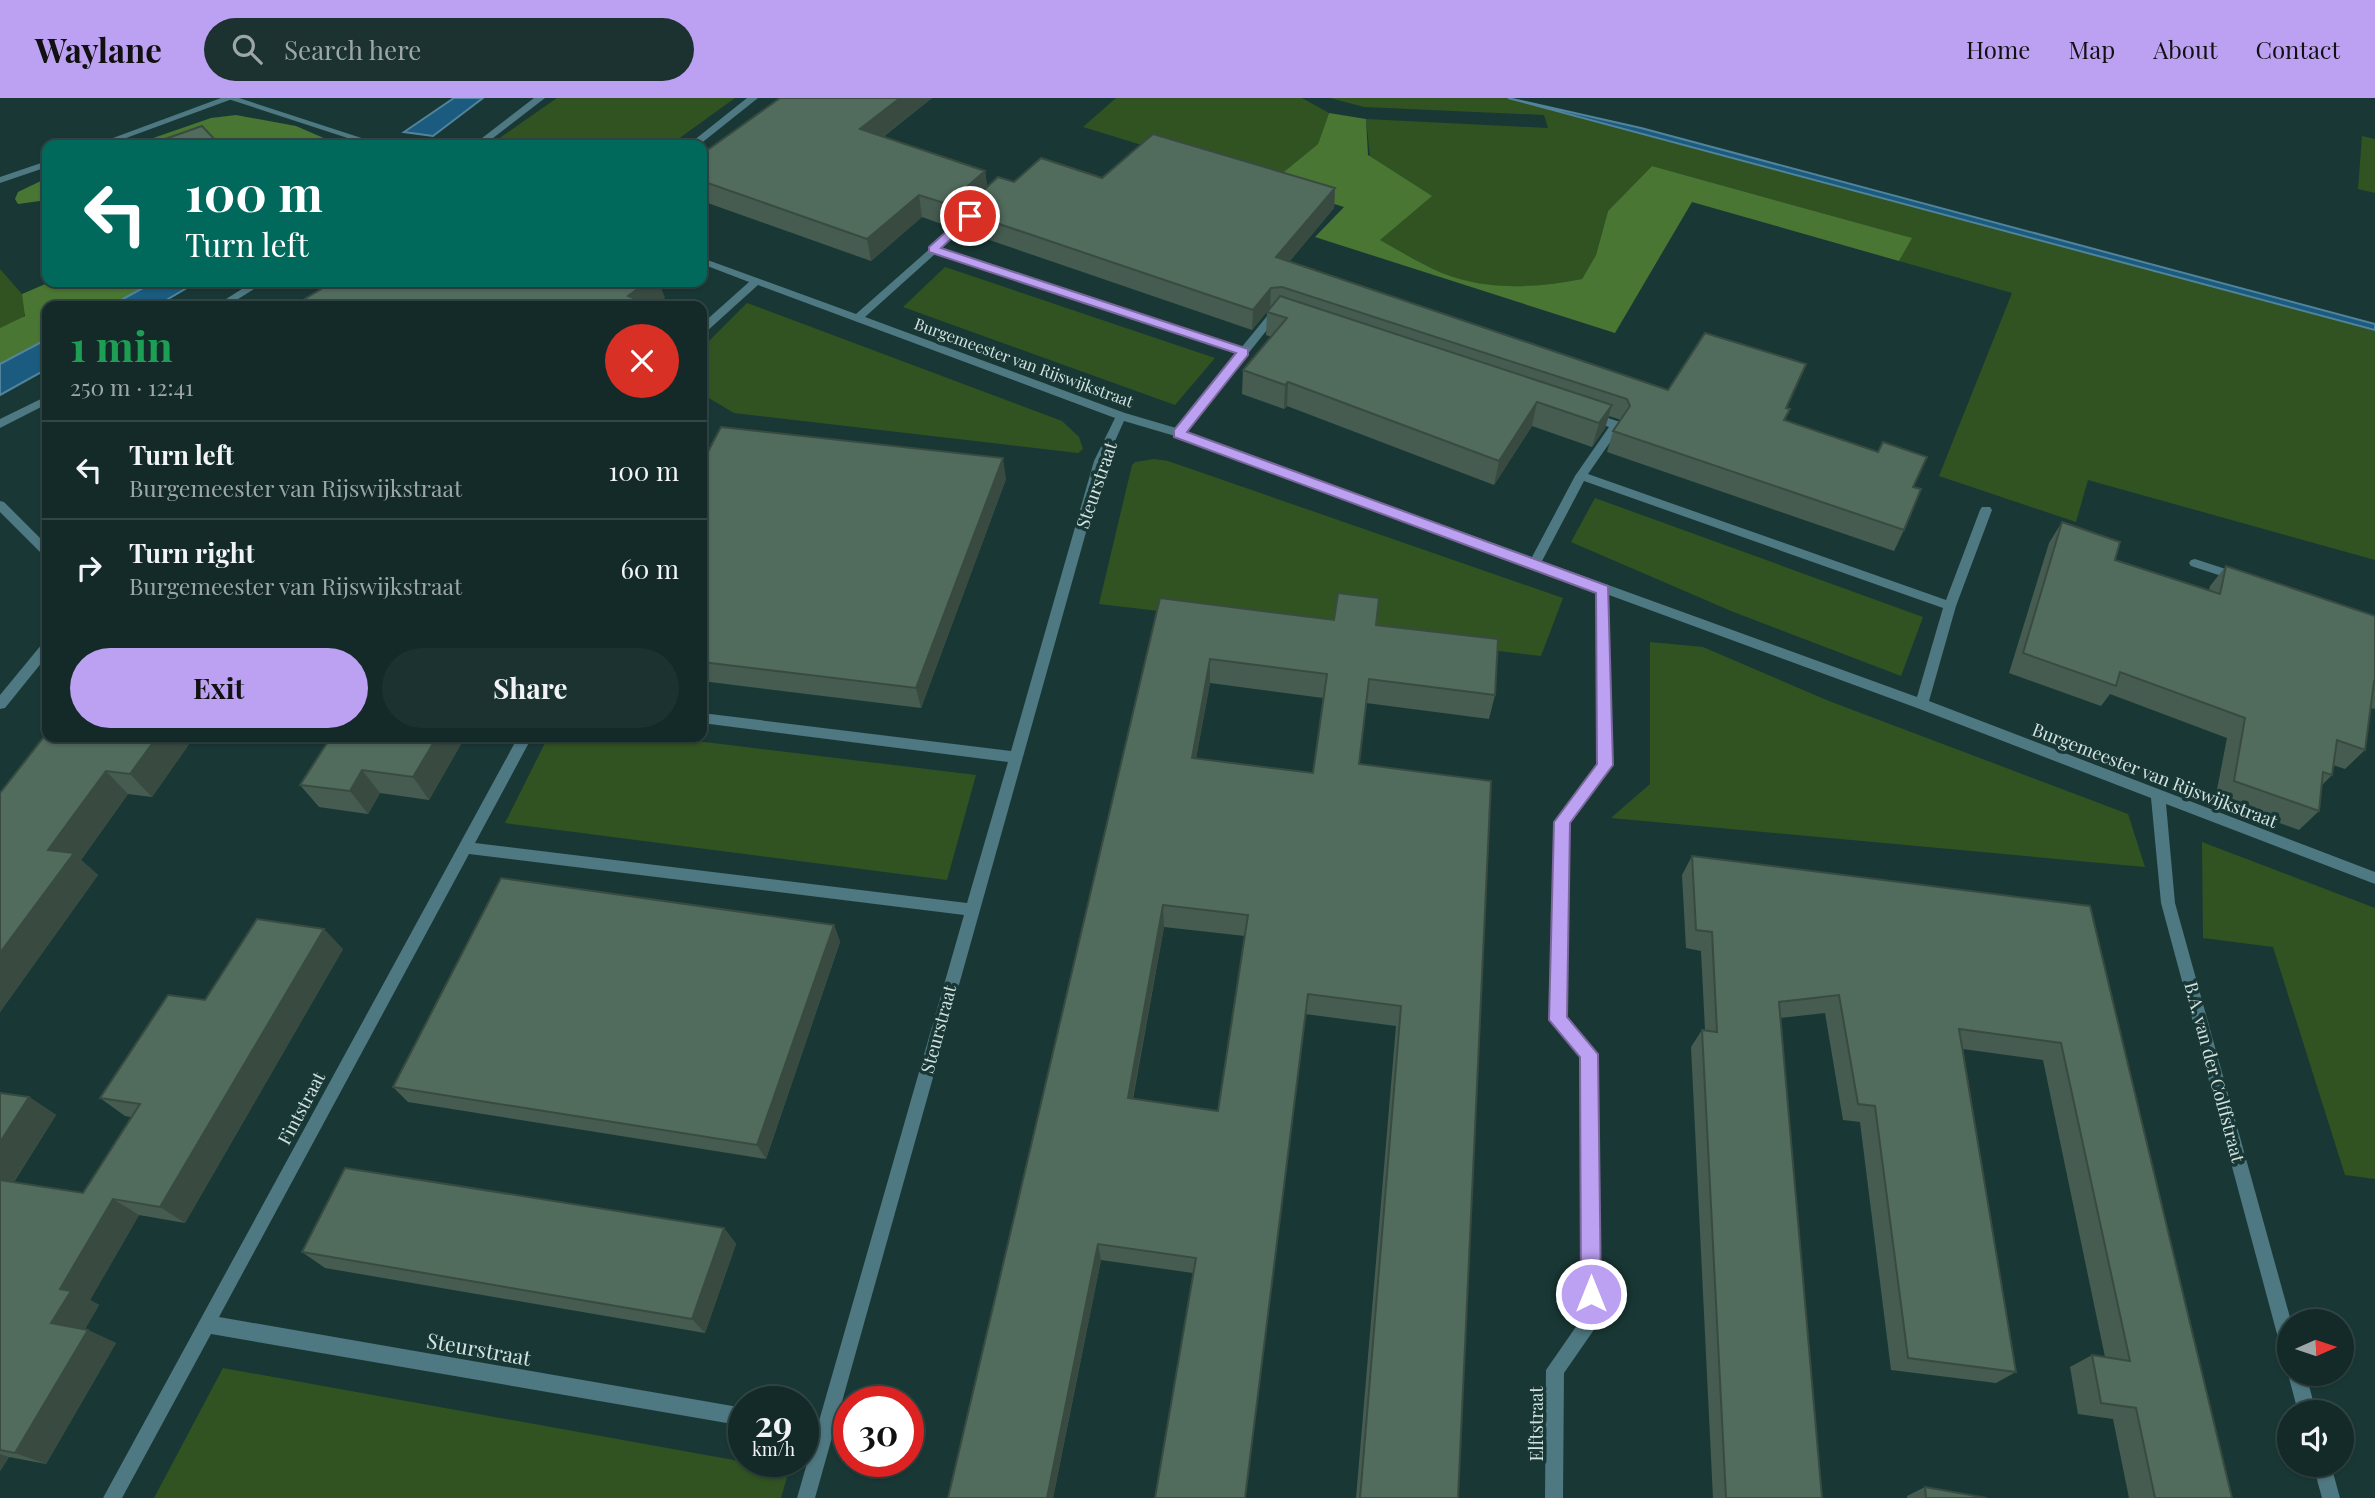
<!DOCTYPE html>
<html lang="en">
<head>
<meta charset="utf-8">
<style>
	body { margin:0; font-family:"Playfair Display",serif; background:#1c3230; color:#f1f3f6; height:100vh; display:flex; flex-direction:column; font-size:26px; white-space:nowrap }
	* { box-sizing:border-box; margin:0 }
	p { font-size:23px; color:#9da7a8 }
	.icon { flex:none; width:38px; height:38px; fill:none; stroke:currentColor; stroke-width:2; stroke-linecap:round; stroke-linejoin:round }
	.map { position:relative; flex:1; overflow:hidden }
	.details { position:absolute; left:42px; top:203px; width:665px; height:441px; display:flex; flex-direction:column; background:#132a28; border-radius:14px; box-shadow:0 2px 5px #0004,0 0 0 2px #324645 }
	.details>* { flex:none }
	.top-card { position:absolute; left:42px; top:42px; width:665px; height:147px; border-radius:14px; box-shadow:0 2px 5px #0004,0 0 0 2px #324645; background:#00695c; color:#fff; overflow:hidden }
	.needle { width:46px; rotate:87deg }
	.tools { position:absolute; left:2277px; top:1211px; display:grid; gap:14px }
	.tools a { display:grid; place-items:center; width:77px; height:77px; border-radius:50%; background:#132a28; box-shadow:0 2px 5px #0004,0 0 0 2px #324645; font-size:35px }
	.speed { position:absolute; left:728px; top:1288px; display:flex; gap:14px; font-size:35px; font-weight:700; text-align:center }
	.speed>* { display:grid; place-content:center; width:91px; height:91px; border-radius:50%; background:#132a28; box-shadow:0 2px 5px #0004,0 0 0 2px #324645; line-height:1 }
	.speed small { font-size:18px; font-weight:400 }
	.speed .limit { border:10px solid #d22; background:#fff; color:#111 }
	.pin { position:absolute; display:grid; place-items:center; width:60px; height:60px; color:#fff; margin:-30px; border:4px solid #fff; border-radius:50%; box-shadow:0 2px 7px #0007 }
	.me { position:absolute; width:77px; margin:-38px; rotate:0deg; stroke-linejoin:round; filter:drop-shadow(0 0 5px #0008) }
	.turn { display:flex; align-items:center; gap:24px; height:147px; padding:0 28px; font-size:32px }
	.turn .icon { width:91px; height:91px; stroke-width:2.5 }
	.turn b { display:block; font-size:49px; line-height:60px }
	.round { display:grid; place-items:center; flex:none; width:74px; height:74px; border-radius:37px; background:#1c3230 }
	.summary { display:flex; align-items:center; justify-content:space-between; height:119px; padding:0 28px }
	h1 { font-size:42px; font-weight:700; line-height:52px; color:#1e9e55 }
	.button { display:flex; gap:14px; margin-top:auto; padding:14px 28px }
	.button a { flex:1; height:80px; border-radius:42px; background:#bca0f2; color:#111; font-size:28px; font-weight:700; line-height:80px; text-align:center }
	.button a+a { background:#1c3230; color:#f1f3f6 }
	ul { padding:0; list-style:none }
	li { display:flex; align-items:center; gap:21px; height:98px; padding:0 28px; border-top:2px solid #324645 }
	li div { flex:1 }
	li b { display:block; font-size:26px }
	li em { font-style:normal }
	header { display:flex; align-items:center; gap:42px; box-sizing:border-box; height:98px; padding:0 35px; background:#bca0f2; color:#111 }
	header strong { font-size:33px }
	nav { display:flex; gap:38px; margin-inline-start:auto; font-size:24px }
	.search { width:490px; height:63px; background:#1c3230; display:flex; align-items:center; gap:18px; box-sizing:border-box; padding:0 24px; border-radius:38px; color:#9da7a8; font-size:26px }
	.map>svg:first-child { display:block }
</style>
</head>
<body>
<header>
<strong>Waylane</strong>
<div class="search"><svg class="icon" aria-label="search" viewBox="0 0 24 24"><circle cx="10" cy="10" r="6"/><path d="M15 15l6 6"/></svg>Search here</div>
<nav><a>Home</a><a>Map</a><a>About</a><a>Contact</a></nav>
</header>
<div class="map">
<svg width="2375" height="1400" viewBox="0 0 2375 1400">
	<rect width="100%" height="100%" fill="#193835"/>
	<path fill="#315321" d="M557,0H735L670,47H494V44Z
		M1116,0H1302L1329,15L1318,46L1269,86L1083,29Z
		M1330,0H1508L2375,232V462L2088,382L2076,424L1939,378L2012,195L1899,163L1911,140L1652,68L1608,113L1596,157L1582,181C1538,190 1485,194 1442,175C1421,166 1400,153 1379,142L1366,21L1548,30L1544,17L1364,9Z
		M2362,38L2375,41V95L2358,91Z
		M945,169L1215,260L1175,307L903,209Z
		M0,171L22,196L27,212L22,221L0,230Z
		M747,205L1062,323L1079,339L1083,351L1078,355L734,315L702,296V250Z
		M1154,361L1168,363L1563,500L1541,558L1099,506L1132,367L1135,364Z
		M1595,400L1923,519L1901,578L1731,513L1571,444Z
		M1650,544L1703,549L1829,603L2128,716L2145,769L1611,720L1650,686Z
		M548,639H663L976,677L947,782L505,725Z
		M2202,744L2375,810V1081L2345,1077L2273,849L2203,840Z
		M223,1270L789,1372L781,1400H154Z"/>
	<path fill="#497633" d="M1329,15L1366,21L1368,57L1432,98L1380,142C1400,153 1421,166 1442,175C1486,193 1537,190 1582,181L1596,157L1608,113L1652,68L1912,140L1899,163L1692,104L1615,235L1315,139L1344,109L1269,86L1318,46Z
		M236,17L296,28L326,41L321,47H133L211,20Z
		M47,80V102L18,106L15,101L18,94Z
		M50,184H154L110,208H47V241L0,266V230L25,218L22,196Z"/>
	<path fill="#1a5b7f" stroke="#51849c" stroke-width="2" d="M454,0H483L433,38L404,34Z
		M1508,0L1641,30L2375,226V232Z
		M154,184H197L156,208H110Z
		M47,241V271L0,297V266Z"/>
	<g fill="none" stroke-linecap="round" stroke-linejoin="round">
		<path fill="#4e7882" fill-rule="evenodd" d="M221,0H235L107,47H94Z
			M47,63V69L0,85V79Z"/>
		<path fill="#4e7882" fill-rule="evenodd" d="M225,0H239L383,47H369Z
			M534,0H545L484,47H473Z
			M747,0H758L699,47H688Z
			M976,110L981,113L979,115L940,151L1241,250L1272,212L1283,213V217L1278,218L1186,334L1532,459L1575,378L1609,329L1586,321V315L1590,314L1620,324L1622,327L1588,376L1946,502L1980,412L1982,409H1990L1992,412L1956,508L1929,603L2375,774V786L2166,706L2175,805L2291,1223H2289V1256L2283,1253L2280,1247L2161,805L2151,700L1917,610L1609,497L1612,667L1569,725L1566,920L1597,956L1600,1223L1564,1275L1563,1400H1545L1546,1272L1582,1220L1581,959L1550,922L1555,724L1598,666L1597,492L1175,338L1124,323L1106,363L815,1400H797L814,1341L803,1339V1321L819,1323L964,817L469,756L219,1219L744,1310V1328L211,1236L122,1400H103L518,639H532L475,745L967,805L1008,664L702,625V615L1011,653L1094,363L1115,320L758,187L706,234L702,235V226L749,184L702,166V160L856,216ZM935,156L1236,255L1176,330L1125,315L865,219ZM1584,383L1943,510L1917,599L1542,463Z
			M253,184H265L227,208H215Z
			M47,298V306L0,330V321Z
			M0,403L4,404L47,447V458L43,457L0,414Z
			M2195,461L2241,476L2243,479L2237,483L2191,468L2189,465L2191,462Z
			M47,544V558L5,610L0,611V597L42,546Z
			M2289,1274V1276H2306L2316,1314H2298L2288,1276Z
			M2313,1367H2331L2340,1400H2322Z"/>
	</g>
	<path fill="#465c50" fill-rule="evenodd" d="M932,0L883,39L985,73L987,89L1014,84L1102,80L1335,90L1334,110L1289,164L1668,292L1806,266L1787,310L1790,311L1785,322L1878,354L1883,344L1913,389L1904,432L1894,453L1607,354L1613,333L1621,322L1609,318L1605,330L1592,349L1532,328L1494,387L1287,308L1284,311L1242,296L1243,272L1272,239L1266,237L1267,214L1270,210L1252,232L963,133L961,119L950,129L922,119L871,163L702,103V56Z
		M702,365L1006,381L921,610L702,583Z
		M2062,424L2115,462L2209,493L2210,488L2226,468L2375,518V611L2370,610L2365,652L2345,671L2333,667L2332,677L2322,687L2319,713L2299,732L2215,702L2227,640L2110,596L2101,608L2009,575L2049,445Z
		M1160,500L1376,527L1495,597L1489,621L1366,605L1359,666L1491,683L1458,1400H1356L1396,928L1305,916L1193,1175L1101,1162L1053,1400H948ZM1210,585L1323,600L1313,675L1196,660ZM1164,829L1245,838L1218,1013L1133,1001Z
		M47,639H194L152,699L128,696L81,762L98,777L0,914V695Z
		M465,639L429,702L380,695L368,716L319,709L300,687Z
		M1692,758L2090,808L2232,1400H2129L2113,1321L2078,1316L2070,1269L2092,1257L2105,1259L2043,962L1963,951L2016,1274L1996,1285L1891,1272L1860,1024L1843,1022L1825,915L1780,920L1822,1400H1713L1691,949L1702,932H1705L1701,853L1686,850L1682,777Z
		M834,827L840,844L766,1061L408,1004L393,989Z
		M343,851L185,1125L139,1117L90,1202L99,1207L85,1231L116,1245L46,1366L9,1359L0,1373V995L29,999L56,1017L14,1084L83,1095L131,1019L125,1018L100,1000Z
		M724,1130L736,1146L705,1235L325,1170L302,1154Z
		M1925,1389L1987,1400H1907V1398Z"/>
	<path fill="#394b41" d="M900,0H932L864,53L860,31Z
		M985,73L988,95L961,113V119L950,129L947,106Z
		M1335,90L1334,110L1275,180L1276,159Z
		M919,97L922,119L871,163L867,141Z
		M647,184H659L665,200L655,208H632L628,198Z
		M1271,190L1270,210L1252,232L1253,212Z
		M1288,284L1287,308L1284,311L1285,287Z
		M1537,304L1532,328L1494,387L1499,363Z
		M1612,307L1605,330L1592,349L1599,325Z
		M1003,360L1006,381L921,610L916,590Z
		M1210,561V585L1192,683V660Z
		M157,639H194L152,699L130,676Z
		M437,639H465L429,702L413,679Z
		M362,672L380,695L368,716L350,693Z
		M106,673L128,696L81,762L98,777L0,914V855L48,752Z
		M1163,807L1164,829L1129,1019L1128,1000Z
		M834,827L840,844L766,1061L757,1047Z
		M324,831L343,851L185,1125L160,1109Z
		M29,999L56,1017L7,1094L0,1090V1044Z
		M113,1101L139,1117L90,1202L99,1207L80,1239L51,1225L60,1191Z
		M724,1130L736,1146L705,1235L692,1221Z
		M1098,1146L1101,1162L1053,1400H1047Z
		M88,1232L116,1245L46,1366L15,1355Z
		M0,1356L9,1359L0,1373Z"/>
	<path fill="#516b5d" stroke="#394b41" stroke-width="2" fill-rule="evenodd" d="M780,0H900L860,31L985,73L947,106L919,97L867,141L702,83V56Z
		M202,28L220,47H148Z
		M1153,36L1335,90L1276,159L1668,292L1705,235L1806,266L1786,310L1790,311L1784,322L1878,354L1883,344L1927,359L1913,389L1921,391L1904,432L1613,333L1630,308L1627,301L1282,189L1271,190L1253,212L961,113L998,79L1014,84L1041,60L1102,80Z
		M333,184H647L628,198L644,204L638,208H293Z
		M1280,198L1612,307L1599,325L1537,304L1499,363L1288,284L1285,287L1243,272L1287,220L1267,214Z
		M721,329L1003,360L916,590L702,564V365Z
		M2062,424L2120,444L2115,462L2220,496L2226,468L2375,518V585L2374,584L2365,652L2337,642L2332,677L2323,674L2319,713L2234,683L2245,620L2120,574L2116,588L2023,555Z
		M1338,495L1379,500L1376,527L1498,541L1495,597L1369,581L1359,666L1491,683L1458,1400H1360L1401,908L1308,896L1245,1400H1155L1196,1160L1098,1146L1047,1400H948L1160,500L1334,522ZM1210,561L1327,576L1313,675L1192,660ZM1163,807L1248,817L1218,1013L1128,1000Z
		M47,635V639H157L130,676L106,673L48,752L74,755L0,855V695Z
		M331,639H437L413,679L362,672L350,693L300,687Z
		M1692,758L2090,808L2232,1400H2155L2136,1310L2101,1305L2092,1257L2130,1263L2061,945L1959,931L2016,1274L1908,1260L1875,1008L1858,1006L1839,897L1779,904L1822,1400H1726L1702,932L1717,934L1712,834L1696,832Z
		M501,780L834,827L757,1047L393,989Z
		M257,821L324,831L160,1109L113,1101L60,1191L71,1193L51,1225L88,1232L15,1355L0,1352V1082L83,1095L140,1006L100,1000L168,897L205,902Z
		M0,995L29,999L0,1044Z
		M345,1070L724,1130L692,1221L302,1154Z
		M1925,1389L1987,1400H1926Z"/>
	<path fill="#bca0f2" stroke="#7a689d" stroke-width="2" d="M966,116L976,118L941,150L1248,251V257L1187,334L1608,488L1613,667L1570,725L1567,919L1598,956L1601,1196L1598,1204L1591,1206L1584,1204L1581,1196L1580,959L1549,922L1554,724L1597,666L1596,495L1174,339V332L1236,255L929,154V149Z"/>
	<g text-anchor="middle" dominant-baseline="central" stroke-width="7" stroke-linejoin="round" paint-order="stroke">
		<g font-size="16" fill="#d2e3e1" stroke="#193835">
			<text transform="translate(1024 264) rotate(20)">Burgemeester van Rijswijkstraat</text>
		</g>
		<g font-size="18" fill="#d2e3e1" stroke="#193835">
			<text transform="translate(1096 387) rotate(-71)">Steurstraat</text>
			<text transform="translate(2155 677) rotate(21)">Burgemeester van Rijswijkstraat</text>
			<text transform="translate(938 931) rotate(-75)">Steurstraat</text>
			<text transform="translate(2215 974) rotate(75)">B.A. van der Colffstraat</text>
			<text transform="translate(301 1010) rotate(-62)">Fintstraat</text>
			<text transform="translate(1536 1326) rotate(-90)">Elftstraat</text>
		</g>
		<g font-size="21" fill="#d2e3e1" stroke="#193835">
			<text transform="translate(479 1250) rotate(10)">Steurstraat</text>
		</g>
	</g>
</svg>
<div class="tools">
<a><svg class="needle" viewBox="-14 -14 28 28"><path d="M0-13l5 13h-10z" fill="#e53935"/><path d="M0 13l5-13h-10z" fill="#9da7a8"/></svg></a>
<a><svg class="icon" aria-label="sound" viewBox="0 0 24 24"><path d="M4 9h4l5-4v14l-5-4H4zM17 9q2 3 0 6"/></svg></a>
</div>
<div class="speed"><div>29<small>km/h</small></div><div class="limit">30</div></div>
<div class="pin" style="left:970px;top:118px;background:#d93025"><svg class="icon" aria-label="arrive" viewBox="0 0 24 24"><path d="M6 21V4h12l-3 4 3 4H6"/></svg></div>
<svg class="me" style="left:1591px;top:1196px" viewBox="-20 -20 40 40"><circle r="17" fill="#bca0f2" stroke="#fff" stroke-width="3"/><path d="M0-11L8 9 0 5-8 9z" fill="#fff"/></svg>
<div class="top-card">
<div class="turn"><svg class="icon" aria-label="left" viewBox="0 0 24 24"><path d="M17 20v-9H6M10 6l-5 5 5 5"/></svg><div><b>100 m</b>Turn left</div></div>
</div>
<section class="details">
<div class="summary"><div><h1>1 min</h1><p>250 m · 12:41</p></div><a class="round" style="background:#d93025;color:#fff"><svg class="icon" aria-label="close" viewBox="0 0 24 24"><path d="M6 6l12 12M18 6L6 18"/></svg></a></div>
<ul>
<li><svg class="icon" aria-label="left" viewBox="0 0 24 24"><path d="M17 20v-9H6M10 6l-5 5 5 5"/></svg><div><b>Turn left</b><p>Burgemeester van Rijswijkstraat</p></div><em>100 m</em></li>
<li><svg class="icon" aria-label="right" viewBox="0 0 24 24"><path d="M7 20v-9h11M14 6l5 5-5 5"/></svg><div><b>Turn right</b><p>Burgemeester van Rijswijkstraat</p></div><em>60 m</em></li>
</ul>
<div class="button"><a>Exit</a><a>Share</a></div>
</section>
</div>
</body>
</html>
